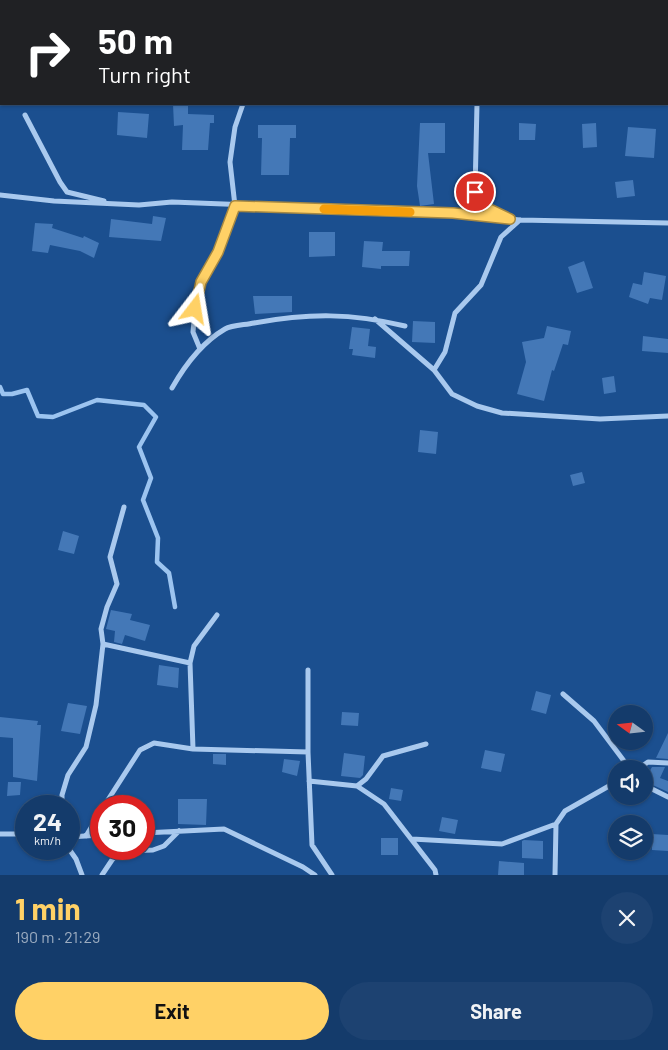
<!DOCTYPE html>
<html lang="en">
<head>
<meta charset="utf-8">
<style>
	body { margin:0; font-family:Barlow,sans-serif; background:#1d4271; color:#f1f3f6; height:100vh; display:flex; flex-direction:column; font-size:19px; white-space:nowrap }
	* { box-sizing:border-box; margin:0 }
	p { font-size:16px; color:#9dadc1 }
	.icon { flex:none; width:28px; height:28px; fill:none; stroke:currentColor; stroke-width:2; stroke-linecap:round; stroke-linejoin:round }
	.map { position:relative; height:875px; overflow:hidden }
	.details { display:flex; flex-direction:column; background:#143b6b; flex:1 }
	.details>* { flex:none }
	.guide { position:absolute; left:0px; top:0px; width:669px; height:105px; box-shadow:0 1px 4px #0004,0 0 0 1px #33557e; background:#202124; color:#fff; overflow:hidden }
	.needle { width:32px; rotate:285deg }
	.buttons { position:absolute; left:608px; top:705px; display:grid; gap:10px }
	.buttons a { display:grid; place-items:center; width:45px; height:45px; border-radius:50%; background:#143b6b; box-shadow:0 1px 4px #0004,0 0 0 1px #33557e; font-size:25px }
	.speed { position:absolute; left:15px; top:795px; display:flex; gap:10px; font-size:25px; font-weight:700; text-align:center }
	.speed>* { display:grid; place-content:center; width:65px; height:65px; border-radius:50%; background:#143b6b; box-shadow:0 1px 4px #0004,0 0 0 1px #33557e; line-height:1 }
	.speed small { font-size:12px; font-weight:400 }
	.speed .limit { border:8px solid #d22; background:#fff; color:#111 }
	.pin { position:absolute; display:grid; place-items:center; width:42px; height:42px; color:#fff; margin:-21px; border:2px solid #fff; border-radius:50%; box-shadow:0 1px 5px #0007 }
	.me { position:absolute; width:55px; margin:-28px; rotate:14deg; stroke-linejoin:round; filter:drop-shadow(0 0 4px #0008) }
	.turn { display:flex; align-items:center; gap:18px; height:105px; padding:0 15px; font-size:22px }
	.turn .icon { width:65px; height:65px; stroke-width:2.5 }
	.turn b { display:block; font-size:35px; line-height:42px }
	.round { display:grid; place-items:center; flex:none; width:52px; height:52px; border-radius:26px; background:#1d4271 }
	.summary { display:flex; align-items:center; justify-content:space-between; height:85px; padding:0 15px }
	h1 { font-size:30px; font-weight:700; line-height:38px; color:#ffd166 }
	.button { display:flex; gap:10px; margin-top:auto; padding:10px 15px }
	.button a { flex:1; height:58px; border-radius:30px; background:#ffd166; color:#111; font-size:20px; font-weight:700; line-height:58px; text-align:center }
	.button a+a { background:#1d4271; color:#f1f3f6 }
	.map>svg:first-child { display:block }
</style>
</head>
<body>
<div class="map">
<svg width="668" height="875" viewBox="0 0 668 875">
	<rect width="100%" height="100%" fill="#1b4f8f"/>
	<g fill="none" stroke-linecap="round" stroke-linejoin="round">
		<path stroke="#9cc4f0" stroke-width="4.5" d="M0,387L3,394H12L27,390L38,416L53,417L97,400L144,405L156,417L139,447L151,478L143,500L158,538L157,562L169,573L175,607"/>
	</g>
	<path fill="#4478b7" d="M173,104H188V114L214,115V123H210L208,150H182L183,125L174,126Z
		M118,112L149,114L147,138L117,135Z
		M420,123H445V153H428L434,204L420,206L417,186Z
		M519,123L536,124L535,140H519Z
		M596,123L597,147L583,148L582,124Z
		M258,125H296V138H290L289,175H261L262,138H258Z
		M628,127L656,129L654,158L625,156Z
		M633,180L635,196L617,198L615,182Z
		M153,216L166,218L161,241L109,237L111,219L152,224Z
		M35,223L53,224L52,228L83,238L84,236L99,243L94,258L80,251L50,245L48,253L32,251Z
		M309,232H335V256L309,257Z
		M364,241L383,242L382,251H410L409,266H381V269L362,267Z
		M584,261L593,288L577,293L568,267Z
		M644,272L666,276L662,300L650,298L648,304L629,297L633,283L642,285Z
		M253,296H292V312L255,314Z
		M413,321L435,322V343L412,342Z
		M547,326L571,331L568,345L563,344L554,371L552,370L544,401L517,394L526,362L522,342L544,338Z
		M352,327L370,329L368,346L376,347L375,358L352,355L353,349H349Z
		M643,336L668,339V353L642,351Z
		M614,376L616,392L604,394L602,378Z
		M420,430L438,432L436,454L418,452Z
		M582,472L585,483L573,486L570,475Z
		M63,531L79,536L74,554L58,550Z
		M111,610L132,614L130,620L150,625L145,641L125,635L122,644L114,642L115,631L106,629Z
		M159,665L179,668L178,688L157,685Z
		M536,691L551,695L546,714L531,710Z
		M68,703L87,706L80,734L61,731Z
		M342,712L359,713L358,726L341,725Z
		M0,717L38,721L37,725H41L37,781L13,777V738L0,737Z
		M668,733V759L656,758Z
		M485,750L505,754L501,772L481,768Z
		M344,753L365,756L363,775L360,778L341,776Z
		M213,754H226V765L213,764Z
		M284,759L300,761L297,776L282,772Z
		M652,767H665L660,778L668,781V792L644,781V772L648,774Z
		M8,782H21L20,795L7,796Z
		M391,788L403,790L401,801L389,799Z
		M178,799H207L206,825L178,824Z
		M442,817L458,820L455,834L439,831Z
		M652,834L668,835V851L652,850Z
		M381,838H398V855H381Z
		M524,840L543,841V859L522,858V841Z
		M499,861L524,863V875H498Z"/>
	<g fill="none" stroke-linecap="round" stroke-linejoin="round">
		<path stroke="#a9c9ee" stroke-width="5" d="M250,0L251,1
			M436,0V1
			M477,104L475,192L485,207L505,217
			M25,115L60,182L67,192L104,201
			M0,195L54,201L139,205L172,202L453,213L520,220L668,223
			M375,319L434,370L452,394L477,406L502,413L600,419L668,416
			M200,349L193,332L195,309L201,282L218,252L235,206L230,162L235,127L243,104
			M434,370L445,352L455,313L481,285L501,237L520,220
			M172,388C185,365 201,343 225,329C232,325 245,325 254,323C310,313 351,313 405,326
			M103,644L190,663
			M308,670V752L312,845L332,875
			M563,694L594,721L630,769
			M193,749L190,663L194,646L217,615
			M638,769L648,762L668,763
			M309,781L357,786L384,804L435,870L436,875
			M644,785L668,797
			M357,786L366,779L383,756L426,744
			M62,806V795L68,775L86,747L96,705L103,644L101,629L107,607L117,584L110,557L124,507
			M104,806L140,750L154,743L193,749L308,752
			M144,833L224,829L303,867L315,875
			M0,834H26
			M86,836L101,811
			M69,837L101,835
			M412,839L502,844L556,824
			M69,849L76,859L82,875
			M102,875L112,860L121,851L153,850L164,846L179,831
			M555,875L556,824L565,811L616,782"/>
	</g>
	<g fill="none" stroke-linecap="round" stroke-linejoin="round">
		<g stroke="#a68842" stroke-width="12">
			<path id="route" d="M195,309L201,282L218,252L235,206L453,213L510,219L485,207L475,192"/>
		</g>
		<use href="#route" stroke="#ffd166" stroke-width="9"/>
		<path stroke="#f59e0b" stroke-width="9" d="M324,209L410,212"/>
	</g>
</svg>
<div class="buttons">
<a><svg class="needle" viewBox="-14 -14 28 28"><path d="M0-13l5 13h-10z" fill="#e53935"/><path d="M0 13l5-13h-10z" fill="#9dadc1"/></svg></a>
<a><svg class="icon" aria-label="sound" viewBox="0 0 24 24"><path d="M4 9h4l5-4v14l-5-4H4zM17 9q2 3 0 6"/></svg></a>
<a><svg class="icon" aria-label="layers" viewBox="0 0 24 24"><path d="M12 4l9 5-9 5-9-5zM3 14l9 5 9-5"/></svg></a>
</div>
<div class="speed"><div>24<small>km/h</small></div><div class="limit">30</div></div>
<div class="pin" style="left:475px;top:192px;background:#d93025"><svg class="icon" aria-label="arrive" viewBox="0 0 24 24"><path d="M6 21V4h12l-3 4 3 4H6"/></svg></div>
<svg class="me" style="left:195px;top:309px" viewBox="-20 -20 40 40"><path d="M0-17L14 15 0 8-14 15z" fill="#ffd166" stroke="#fff" stroke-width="4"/></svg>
<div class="guide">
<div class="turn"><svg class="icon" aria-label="right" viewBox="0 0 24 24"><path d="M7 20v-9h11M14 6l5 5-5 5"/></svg><div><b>50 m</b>Turn right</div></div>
</div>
</div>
<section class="details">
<div class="summary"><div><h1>1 min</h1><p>190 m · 21:29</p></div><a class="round"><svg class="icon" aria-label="close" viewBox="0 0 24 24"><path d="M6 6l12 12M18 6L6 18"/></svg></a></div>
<div class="button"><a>Exit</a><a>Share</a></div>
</section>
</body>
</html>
